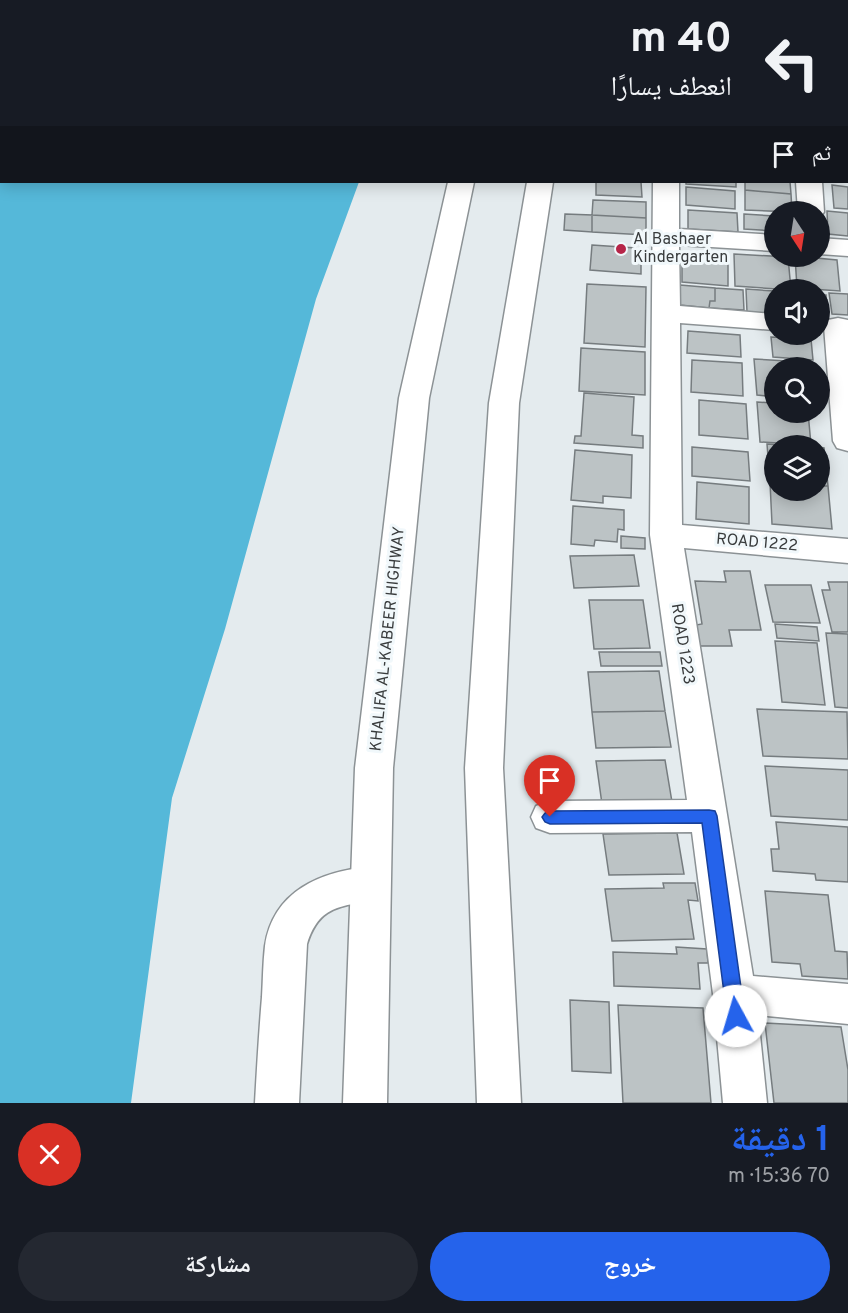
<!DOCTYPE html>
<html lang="ar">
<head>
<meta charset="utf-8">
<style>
	body { margin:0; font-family:Overpass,"Noto Naskh Arabic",sans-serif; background:#242831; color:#f1f3f6; direction:rtl; height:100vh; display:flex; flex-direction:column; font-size:22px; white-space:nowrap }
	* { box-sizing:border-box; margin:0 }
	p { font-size:20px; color:#9ea1a6 }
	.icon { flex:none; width:33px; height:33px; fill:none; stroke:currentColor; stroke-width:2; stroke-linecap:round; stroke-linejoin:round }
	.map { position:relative; height:1103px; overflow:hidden; direction:ltr }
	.side { display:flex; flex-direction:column; background:#171b24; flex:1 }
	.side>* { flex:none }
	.guide { position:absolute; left:0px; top:0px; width:849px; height:183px; box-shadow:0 3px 15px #0003; direction:rtl; background:#171b24; color:#f1f3f6; overflow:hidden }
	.needle { width:39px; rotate:168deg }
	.controls { position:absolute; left:764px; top:201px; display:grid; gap:12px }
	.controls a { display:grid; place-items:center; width:66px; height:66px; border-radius:50%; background:#171b24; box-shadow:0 3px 15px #0003; font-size:30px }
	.pin { position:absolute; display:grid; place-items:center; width:51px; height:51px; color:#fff; margin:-62px -26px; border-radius:50% 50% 50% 0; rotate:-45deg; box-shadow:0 0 6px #0007 }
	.pin .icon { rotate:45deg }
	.me { position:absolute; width:66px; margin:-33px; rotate:354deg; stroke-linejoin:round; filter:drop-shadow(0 0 4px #0008) }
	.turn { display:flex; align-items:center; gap:21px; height:126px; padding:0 18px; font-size:27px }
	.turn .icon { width:78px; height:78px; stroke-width:2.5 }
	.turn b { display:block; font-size:42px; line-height:51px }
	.then { display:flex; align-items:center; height:57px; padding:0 18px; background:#0003; gap:12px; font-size:22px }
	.round { display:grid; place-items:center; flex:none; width:63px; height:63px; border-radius:32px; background:#242831 }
	.head { display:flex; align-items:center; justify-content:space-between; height:102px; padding:0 18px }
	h1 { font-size:36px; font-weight:700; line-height:45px; color:#2563eb }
	.action { display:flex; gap:12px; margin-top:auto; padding:12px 18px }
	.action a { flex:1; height:69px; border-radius:36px; background:#2563eb; color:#fff; font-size:24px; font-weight:700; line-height:69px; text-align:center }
	.action a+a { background:#242831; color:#f1f3f6 }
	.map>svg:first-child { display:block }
</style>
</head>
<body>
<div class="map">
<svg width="848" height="1103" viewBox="0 0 848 1103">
	<rect width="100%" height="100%" fill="#e4ebee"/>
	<path fill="#55b8d9" d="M0,0L319,1L2,2V182H359L316,299L225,629L172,798L131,1103H0Z"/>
	<path fill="#bcc3c5" stroke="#767c7f" stroke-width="1.5" d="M596,182H641L642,197L596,195Z
		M686,182H736V187L686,184Z
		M745,182H790L791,194L745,190Z
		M832,185L848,187V209L834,208Z
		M686,187L735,191V209L686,205Z
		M745,190L791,194L792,212L745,210Z
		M593,200L646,202V218L592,215Z
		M688,210L737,213L738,232L688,229Z
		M827,211L848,213V236L828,234Z
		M565,214L592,215V232L564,230Z
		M744,214L774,216V231L744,229Z
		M592,215L646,218V235L592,232Z
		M592,245L636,248L635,261H641V274L590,270Z
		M734,254L788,257L791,290L735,286Z
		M795,256L837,260L840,291L797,288Z
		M682,257L728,260V286L682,282Z
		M587,284L646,287L645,347L584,343Z
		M680,285L715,288V301H710L709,308L680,305Z
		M715,288L743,290L744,310L709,308L710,301H715Z
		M746,289L774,291V314L747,312Z
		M829,293L848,294V315L832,314Z
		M819,295H826L828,319L819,318Z
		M688,331L740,335L741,357L687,353Z
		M771,337L811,339L813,360L773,357Z
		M581,348L645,352V395L579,391Z
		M754,359L803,362L804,368H774V397L757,395Z
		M692,360L742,363L743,396L691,392Z
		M584,393L634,397L632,435L643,436V448L574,443L575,436H581Z
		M699,400L746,404L748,439L699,435Z
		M757,402L774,403V412H808L811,445L760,442Z
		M767,444L793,446H774V482H770Z
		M692,447L748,452L750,481L692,476Z
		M819,447L824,448L828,486H819Z
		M575,450L632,455L631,498L603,496V503L571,500Z
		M697,482L749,487V524L696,519Z
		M770,482H774V490H819V486H828L832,529L772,524Z
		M573,506L624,510V530L618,529L617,542L595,540L594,546L571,544Z
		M621,536L645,538V549L621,548Z
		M634,555L639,586L574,588L570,556Z
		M724,571H750L761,630H729L732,646H699L696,625L702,624L695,581L726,582Z
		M828,582H848V632H832L822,590H830Z
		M765,585H811L820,623L773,622Z
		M589,600H643L650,648L594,649Z
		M775,624L817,627L819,641L777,638Z
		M826,633L848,634V708L835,707Z
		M775,641L817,643L825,705L782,702Z
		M599,652H660L662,666H601Z
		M659,671L665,711L592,712L588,672Z
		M757,709L847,712L848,759L763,756Z
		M665,711L671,747L596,748L592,712Z
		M665,760L672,802L602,804L596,761Z
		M765,766L848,770V820L771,816Z
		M776,822L848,827V882L816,880L815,874L773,871L771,849H779Z
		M677,833L684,874L609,875L603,834Z
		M663,883H695L698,901L688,900L694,939L612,941L605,889L664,888Z
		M765,891L828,895L835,951L847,952L848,979L802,976L800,964L772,962Z
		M676,947L707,949L708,963H698L700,989L614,986L613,952L677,954Z
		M570,1000L609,1002L611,1073L572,1071Z
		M618,1005L703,1008L711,1103H623Z
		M765,1023L841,1027L848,1070V1103H774Z"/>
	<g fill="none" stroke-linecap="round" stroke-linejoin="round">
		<g stroke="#8c9295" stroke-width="4">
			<path id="lane" d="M353,0H363L364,2H353Z
				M825,0H838L824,2Z
				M841,0H848V5V2Z"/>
		</g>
		<g stroke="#8c9295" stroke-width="3">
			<path id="street" d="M653,182H679V229L774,235V251L679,245L680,306L774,314V330L680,323L682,525L848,539V563L684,548L753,976L848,984V1024L758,1015L767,1103H723L713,994L692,832L550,833L536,828L531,817L536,806L550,801L687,800L650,535Z
				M796,182H822L824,212L820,217L819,212H798Z
				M819,238L848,240V256L819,254Z
				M838,318L848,320V451L837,448L833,441L824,326L828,320Z
				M370,867L384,872L390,884L384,896C348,909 321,899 307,944L299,1103H255C257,1068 259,1032 262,997C263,980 263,963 265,946C273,891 321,871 370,867Z"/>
		</g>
		<g stroke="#8c9295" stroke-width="3">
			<path id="secondary" d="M702,0H729L730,2H703Z
				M755,0H782L783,2H756Z"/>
		</g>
		<g stroke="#8c9295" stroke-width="3">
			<path id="primary" d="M501,0H523L501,2Z
				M560,0H582L560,2Z
				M613,0H637L612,2Z
				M448,182H474L429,398L393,768L387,1103H343L355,768L399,398Z
				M527,182H553L519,403L503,768L521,1103H477L465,768L489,403Z"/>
		</g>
		<use href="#lane" fill="#fff" fill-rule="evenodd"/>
		<use href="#street" fill="#fff" fill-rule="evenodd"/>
		<use href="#secondary" fill="#fff" fill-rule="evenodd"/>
		<use href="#primary" fill="#fff" fill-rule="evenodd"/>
	</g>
	<path fill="#2563eb" stroke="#184099" stroke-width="1.5" d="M709,810L715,811L717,816L745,1016L742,1022L736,1024L730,1022L727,1016L702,823L550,824L545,822L542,817L545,813L550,811Z"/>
	<circle fill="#b62548" stroke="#f1f8fb" stroke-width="2" cx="621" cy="249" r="6"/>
	<g text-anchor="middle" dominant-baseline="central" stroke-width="6" stroke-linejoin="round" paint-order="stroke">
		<g font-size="16" fill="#393c3d" stroke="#f1f8fb" text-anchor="start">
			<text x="633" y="240">Al Bashaer<tspan x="633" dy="18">Kindergarten</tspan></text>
		</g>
		<g font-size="16" fill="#393c3d" stroke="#f1f8fb">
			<text transform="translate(757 543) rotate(5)">ROAD 1222</text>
			<text transform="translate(388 639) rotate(-84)">KHALIFA AL-KABEER HIGHWAY</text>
			<text transform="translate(682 644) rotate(81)">ROAD 1223</text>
		</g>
	</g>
</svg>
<div class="controls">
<a><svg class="needle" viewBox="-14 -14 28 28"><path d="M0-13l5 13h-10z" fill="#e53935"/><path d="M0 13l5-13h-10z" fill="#9ea1a6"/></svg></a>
<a><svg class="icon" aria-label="sound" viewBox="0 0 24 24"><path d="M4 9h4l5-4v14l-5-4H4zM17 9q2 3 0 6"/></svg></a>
<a><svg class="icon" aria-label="search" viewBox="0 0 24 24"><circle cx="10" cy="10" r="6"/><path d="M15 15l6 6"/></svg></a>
<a><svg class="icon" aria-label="layers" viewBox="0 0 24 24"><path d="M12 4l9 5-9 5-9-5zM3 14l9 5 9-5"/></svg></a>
</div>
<div class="pin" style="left:550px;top:817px;background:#d93025"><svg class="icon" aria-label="arrive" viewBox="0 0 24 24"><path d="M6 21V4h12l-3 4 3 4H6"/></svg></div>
<svg class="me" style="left:736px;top:1016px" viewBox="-20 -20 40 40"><circle r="19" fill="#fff"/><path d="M0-13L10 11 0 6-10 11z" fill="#2563eb"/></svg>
<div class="guide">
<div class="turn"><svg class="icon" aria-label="left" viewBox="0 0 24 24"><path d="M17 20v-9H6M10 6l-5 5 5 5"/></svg><div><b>40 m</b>انعطف يسارًا</div></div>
<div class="then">ثم<svg class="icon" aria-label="arrive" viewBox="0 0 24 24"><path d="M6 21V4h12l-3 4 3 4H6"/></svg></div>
</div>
</div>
<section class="side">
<div class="head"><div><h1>1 دقيقة</h1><p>70 m · 15:36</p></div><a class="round" style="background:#d93025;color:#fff"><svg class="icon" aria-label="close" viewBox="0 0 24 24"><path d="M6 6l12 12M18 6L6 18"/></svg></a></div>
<div class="action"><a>خروج</a><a>مشاركة</a></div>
</section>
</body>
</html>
